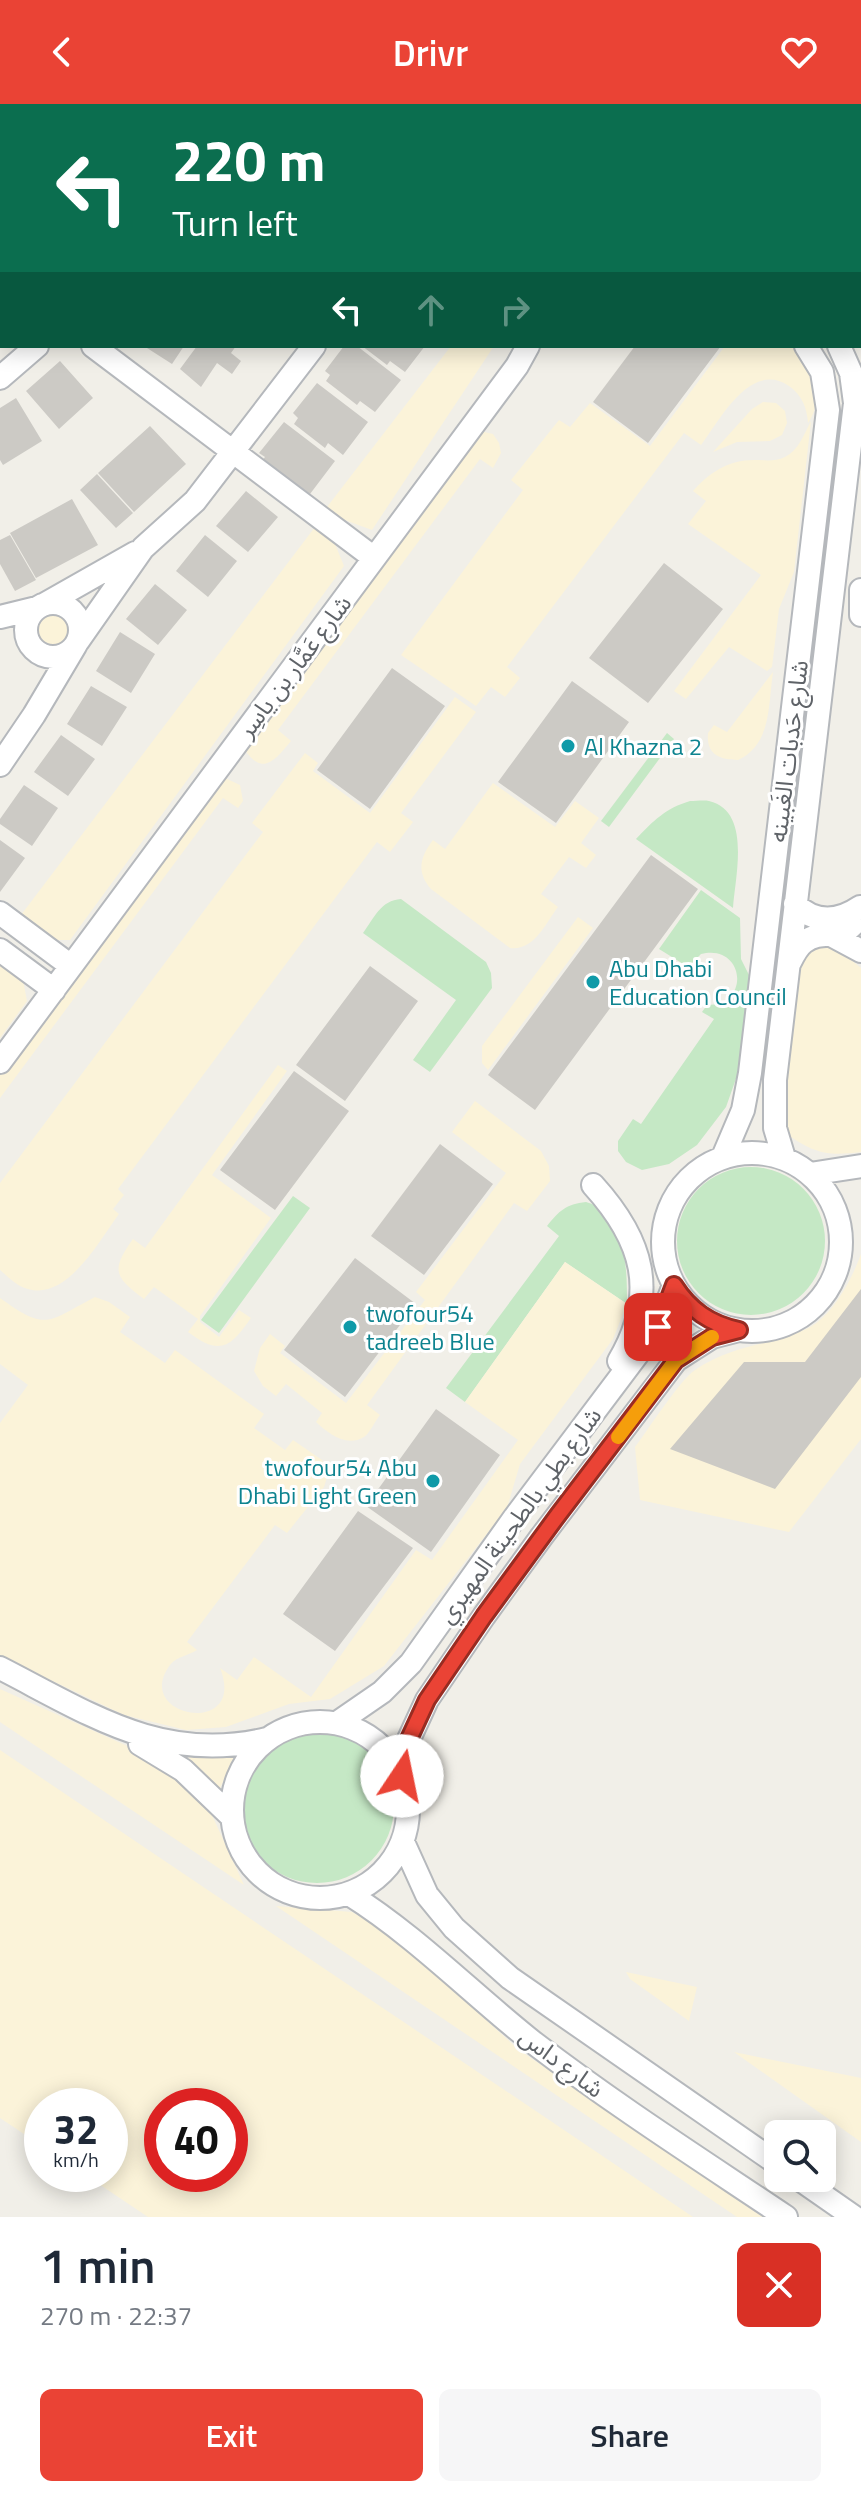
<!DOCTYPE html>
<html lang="en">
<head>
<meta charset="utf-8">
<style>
	body { margin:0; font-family:"Titillium Web","Noto Sans Arabic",sans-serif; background:#f6f6f7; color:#1f2937; height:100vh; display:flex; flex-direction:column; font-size:30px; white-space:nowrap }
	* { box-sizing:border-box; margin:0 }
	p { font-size:26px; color:#747a83 }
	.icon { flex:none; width:44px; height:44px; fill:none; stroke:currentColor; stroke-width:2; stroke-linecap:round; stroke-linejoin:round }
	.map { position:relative; height:2113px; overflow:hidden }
	.sheet { display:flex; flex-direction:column; background:#fff; flex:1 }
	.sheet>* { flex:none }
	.guide { position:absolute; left:0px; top:0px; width:862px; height:244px; box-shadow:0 4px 20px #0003; background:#0b6e4f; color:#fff; overflow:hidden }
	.buttons { position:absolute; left:764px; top:2016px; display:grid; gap:16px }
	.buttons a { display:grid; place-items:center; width:72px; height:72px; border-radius:12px; background:#fff; box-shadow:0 4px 20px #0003; font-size:40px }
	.speed { position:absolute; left:24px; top:1984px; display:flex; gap:16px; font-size:40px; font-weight:700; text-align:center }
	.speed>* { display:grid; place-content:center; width:104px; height:104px; border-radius:50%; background:#fff; box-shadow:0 4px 20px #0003; line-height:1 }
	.speed small { font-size:20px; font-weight:400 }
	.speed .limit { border:12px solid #d22; background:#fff; color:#111 }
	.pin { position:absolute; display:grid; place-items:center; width:68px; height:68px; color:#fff; margin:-34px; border-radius:16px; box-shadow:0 4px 12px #0006 }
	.me { position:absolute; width:88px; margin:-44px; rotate:11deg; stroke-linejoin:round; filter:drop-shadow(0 0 6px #0008) }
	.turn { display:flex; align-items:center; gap:28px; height:168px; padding:0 40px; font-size:36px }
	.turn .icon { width:104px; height:104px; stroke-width:2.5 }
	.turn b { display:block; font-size:56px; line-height:68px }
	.lanes { display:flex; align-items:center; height:76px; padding:0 40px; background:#0003; justify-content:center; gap:40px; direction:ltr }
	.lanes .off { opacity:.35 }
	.round { display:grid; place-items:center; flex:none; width:84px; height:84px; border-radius:12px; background:#f6f6f7 }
	.overview { display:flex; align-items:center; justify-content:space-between; height:136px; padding:0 40px }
	h1 { font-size:48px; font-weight:600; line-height:60px }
	.cta { display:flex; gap:16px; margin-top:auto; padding:16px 40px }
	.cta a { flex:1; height:92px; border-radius:12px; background:#ea4335; color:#fff; font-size:32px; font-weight:600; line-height:92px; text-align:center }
	.cta a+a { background:#f6f6f7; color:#1f2937 }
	header { display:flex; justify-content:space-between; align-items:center; height:104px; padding:0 40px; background:#ea4335; color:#fff; font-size:36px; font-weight:600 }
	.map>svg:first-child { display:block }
</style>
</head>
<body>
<header><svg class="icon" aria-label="back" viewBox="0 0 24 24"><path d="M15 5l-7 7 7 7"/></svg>Drivr<svg class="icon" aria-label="heart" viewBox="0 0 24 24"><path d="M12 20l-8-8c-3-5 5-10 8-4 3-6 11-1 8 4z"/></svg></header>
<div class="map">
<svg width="861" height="2113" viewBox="0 0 861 2113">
	<rect width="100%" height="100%" fill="#f1efe8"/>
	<path fill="#c5e8c5" d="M667,629L674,635L609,723L601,717Z
		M690,697C696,697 704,696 709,697C752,707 735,773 733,804L636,735C653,717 666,704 690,697Z
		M701,786L740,814L741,855L749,871L738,969L726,1003L697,1041L669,1060L642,1066L626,1058L618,1047V1037L633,1015L641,1020L714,915L702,908L707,901C752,901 744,839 701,850L688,863L659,845Z
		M401,795L486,858L491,869L492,884L430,968L413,956L456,896L363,829C374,814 381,796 401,795Z
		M677 1137a74 74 0 1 1 148 0a74 74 0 1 1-148 0Z
		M293,1092L310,1104L219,1229L201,1216Z
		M586,1098C627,1109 627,1165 627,1200L565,1158L465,1298L446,1284L559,1132L547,1122C559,1107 566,1100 586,1098Z
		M240 1702a77 77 0 1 1 154 0a77 77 0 1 1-154 0Z"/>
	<path fill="#fbf3d9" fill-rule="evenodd" d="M451,242H494L372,426L342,415L327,403Z
		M725,242H799C811,268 826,293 808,319C807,304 802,291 789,282C750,256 720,316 701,341L684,329L507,563L520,574L505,593L491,583L476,602L401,551L523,386L511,376L559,316L570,323L590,299L650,342Z
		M763,298L776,299L785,307L787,319L782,331L770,337L737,338L713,348L752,305Z
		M811,317L794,468L779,505L772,563L767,567L729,543L686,595L674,587L761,471L688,420L706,397L693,387C709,369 728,356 754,356C764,356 775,358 785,353C799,346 804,330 811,317Z
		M480,327L493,330L499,339L501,349L493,364L480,355L278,626L291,637C276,655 263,673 245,646Z
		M315,423L333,435L344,462L70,836H52L21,811Z
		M37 526a16 16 0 1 1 32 0a16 16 0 1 1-32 0Z
		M773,568C768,601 772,640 738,656C719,656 706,650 708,629L714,621L727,628Z
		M455,593L476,608L401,709L413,718L390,748L377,738L118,1085L124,1091L113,1105L119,1110C98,1138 64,1204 20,1182C13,1178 6,1171 0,1166V1079L263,728L252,719L305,649L318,659L313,667L370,709Z
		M225,674L240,681L243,697L238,704L223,694L0,994V964Z
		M493,679L555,723L575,697L599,714L581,739L596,751L586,764L569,753L541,790L558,803C545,820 534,847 510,844L431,785C416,768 420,753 433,736L445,745Z
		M578,813L593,824L488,966L482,959V942Z
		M833,841L861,864V1048C828,1052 816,1050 788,1031L785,998L800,866L807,849L821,843Z
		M0,859L23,876L27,897L0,934Z
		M278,961L287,967L212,1071L271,1114L200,1212V1218L219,1233L239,1206L251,1214C230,1244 220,1252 188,1228L198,1215L154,1183L144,1195C115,1173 110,1167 133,1135L145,1144Z
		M475,997L541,1047L549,1062L550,1077L527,1107L514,1099L367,1301L380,1311C375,1317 370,1329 364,1333C346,1344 328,1329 316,1318L322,1309L286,1280L276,1292L263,1282L254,1267L260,1244L270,1230L285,1242L280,1249L346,1299L425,1196L416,1188L506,1069L452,1028Z
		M861,1150V1335L789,1428L640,1396L635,1343C648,1326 680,1276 695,1266C731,1241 766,1242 804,1226C831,1216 852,1175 861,1150Z
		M565,1158L627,1200L613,1235L520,1360L507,1404L384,1562L330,1595L289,1600L226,1623L186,1626L124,1611L0,1552V1319L28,1281L0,1260V1194C47,1228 47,1218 95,1193L109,1198L130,1213L120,1228L165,1259L175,1246L264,1310L254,1324L285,1346L293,1336L322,1356L328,1370L324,1383L287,1429L275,1421L187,1538L197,1546C188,1552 177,1552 170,1561C131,1614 248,1634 220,1564L237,1576L254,1553L311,1593L416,1446L432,1456L518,1336L465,1298Z
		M0,1585L163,1658L206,1698L244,1781L0,1618Z
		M238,1643L218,1689L184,1648Z
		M0,1646L693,2113H148L84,2070H110V2002H42V2042L0,2014ZM162,2002H230V2070H162Z
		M276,1802L352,1808L396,1834L519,1946L767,2113H737Z
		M626,1868L697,1883L689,1917L630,1875Z
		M734,1948L861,1974V2038Z"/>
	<path fill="#cccac5" d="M148,242H184L172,260L147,244Z
		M197,242H236L231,249L241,257L232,270L217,259L201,283L180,265Z
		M344,242H357L401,276L375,308L360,297L357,301L326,277L330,271L325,267Z
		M362,242H425L405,268L390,257L387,261Z
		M635,242H721L648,339L593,298Z
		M60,257L93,294L59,325L26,287Z
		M317,279L368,318L343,351L328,339L325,344L294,320L298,314L293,309Z
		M16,294L42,337L3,361L0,356V304Z
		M284,318L335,357L310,390L295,379L292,383L260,359L265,353L259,349Z
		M150,322L186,360L134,408L98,369Z
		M97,370L133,409L116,424L80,386Z
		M246,387L278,413L248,448L216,422Z
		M72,395L98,441L36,474L10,429Z
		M10,431L36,476L15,487L0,460V436Z
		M205,431L237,457L208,493L176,467Z
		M664,459L723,505L648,599L589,554Z
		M155,480L187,506L158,541L126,515Z
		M120,528L155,550L131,589L96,567Z
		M392,564L445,602L370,705L317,666Z
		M572,577L629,618L556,719L498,678Z
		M91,582L127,603L102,642L67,620Z
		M61,631L95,655L68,692L34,668Z
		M24,681L58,704L32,742L0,720V715Z
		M0,736L25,754L0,788Z
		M651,751L698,785L535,1006L488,971Z
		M370,862L418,897L345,997L296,961Z
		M294,967L349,1007L275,1106L220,1066Z
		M440,1040L493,1080L424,1171L371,1132Z
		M355,1154L416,1200L345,1293L284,1246Z
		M861,1185V1273L775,1385L670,1345L744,1258H805Z
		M436,1305L500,1351L431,1448L366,1402Z
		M358,1407L413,1444L335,1547L283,1510Z"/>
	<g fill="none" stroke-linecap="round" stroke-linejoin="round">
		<g stroke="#b5b8bc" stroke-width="26">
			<path id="minor" d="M124,0L127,2
				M469,0L472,2
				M507,0L509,2
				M66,2L67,0
				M0,90L2,87
				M0,172L2,173
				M93,242L374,454
				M0,274L37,242
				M861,486V511
				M26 526a27 27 0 1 1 54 0a27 27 0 1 1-54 0Z
				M45,500L135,449
				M0,513L37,504
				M78,537L143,444L195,397L314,242
				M0,661L34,611L75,542
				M795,800C815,820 838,818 860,803
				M0,809L71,862
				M833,832L861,847
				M0,846L54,886
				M789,860C793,852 797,843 804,838C826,822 843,843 861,809
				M0,958L517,262L528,242
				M663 1138a89 89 0 1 1 178 0a89 89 0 1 1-178 0Z
				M723,1053L743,1006L750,969L828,306L822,268L806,242
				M784,1054L775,1024V976L855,299L851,269L839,242
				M810,1070L861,1062
				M593,1081C643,1136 659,1189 619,1257
				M0,1564C90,1610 162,1660 267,1635
				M232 1706a88 88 0 1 1 176 0a88 88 0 1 1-176 0Z
				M337,1619L382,1588L411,1559L515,1413L658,1223L674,1181
				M140,1640L183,1666L231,1712
				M402,1672L409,1635L427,1596L484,1512L542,1432L676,1256L712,1233L739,1226
				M403,1738L427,1791L454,1824L510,1874L778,2060
				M349,1790C416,1832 472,1890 534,1939C615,2001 701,2056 786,2113
				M798,2074L854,2113"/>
		</g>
		<g stroke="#f9ab00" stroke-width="36">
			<path id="highway" d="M744,0L747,2
				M860,89L861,90"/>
		</g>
		<use href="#minor" stroke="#fff" stroke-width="22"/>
		<use href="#highway" stroke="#fde293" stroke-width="32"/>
	</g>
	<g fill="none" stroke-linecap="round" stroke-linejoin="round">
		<g stroke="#982c22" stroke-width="20">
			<path id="route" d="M402,1672L409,1635L427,1596L484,1512L558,1411L676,1256L712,1233L739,1226C710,1220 690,1206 674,1181L658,1223"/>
		</g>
		<use href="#route" stroke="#ea4335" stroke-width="14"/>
		<path stroke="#f59e0b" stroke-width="14" d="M618,1333L676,1256L712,1233"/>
	</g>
	<g fill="#0f9aa8" stroke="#fff" stroke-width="3">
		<circle cx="568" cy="642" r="8"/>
		<circle cx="593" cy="878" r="8"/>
		<circle cx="350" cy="1223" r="8"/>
		<circle cx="433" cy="1377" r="8"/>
	</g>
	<g text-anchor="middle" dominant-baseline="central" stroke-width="6" stroke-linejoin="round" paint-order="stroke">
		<g font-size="24" fill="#5f6368" stroke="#fff">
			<text transform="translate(294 562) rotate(-53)">شارع عَمَّار بن ياسِر</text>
			<text transform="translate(788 647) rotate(-83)">شارع حَدبات الغَبينه</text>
			<text transform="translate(519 1411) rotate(-54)">شارع بطي بالطحينة المهيري</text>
			<text transform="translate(562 1958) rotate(37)">شارع داس</text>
		</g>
		<g font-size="24" fill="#0d838f" stroke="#fff" text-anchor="start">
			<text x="584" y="642">Al Khazna 2</text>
			<text x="609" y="864">Abu Dhabi<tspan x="609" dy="28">Education Council</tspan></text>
			<text x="366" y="1209">twofour54<tspan x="366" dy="28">tadreeb Blue</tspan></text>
			<text x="417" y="1363" text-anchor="end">twofour54 Abu<tspan x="417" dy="28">Dhabi Light Green</tspan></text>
		</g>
	</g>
</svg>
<div class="buttons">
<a><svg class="icon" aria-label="search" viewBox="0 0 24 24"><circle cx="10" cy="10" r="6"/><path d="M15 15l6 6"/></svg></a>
</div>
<div class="speed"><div>32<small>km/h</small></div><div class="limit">40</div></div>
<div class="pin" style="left:658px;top:1223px;background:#d93025"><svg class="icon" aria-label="arrive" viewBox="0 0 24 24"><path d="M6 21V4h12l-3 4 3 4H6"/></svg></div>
<svg class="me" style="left:402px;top:1672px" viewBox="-20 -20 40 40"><circle r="19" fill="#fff"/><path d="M0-13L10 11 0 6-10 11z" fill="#ea4335"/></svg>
<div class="guide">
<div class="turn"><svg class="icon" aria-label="left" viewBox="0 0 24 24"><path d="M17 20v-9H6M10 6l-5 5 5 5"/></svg><div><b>220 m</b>Turn left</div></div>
<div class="lanes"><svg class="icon" aria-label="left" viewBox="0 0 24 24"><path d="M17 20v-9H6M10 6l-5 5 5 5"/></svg><svg class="icon off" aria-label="ahead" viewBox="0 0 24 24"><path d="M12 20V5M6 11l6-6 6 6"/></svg><svg class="icon off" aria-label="right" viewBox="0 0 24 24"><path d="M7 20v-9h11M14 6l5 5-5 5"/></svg></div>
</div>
</div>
<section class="sheet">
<div class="overview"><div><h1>1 min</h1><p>270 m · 22:37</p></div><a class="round" style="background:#d93025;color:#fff"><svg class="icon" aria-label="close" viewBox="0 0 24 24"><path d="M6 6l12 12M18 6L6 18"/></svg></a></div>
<div class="cta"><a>Exit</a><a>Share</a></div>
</section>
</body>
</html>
